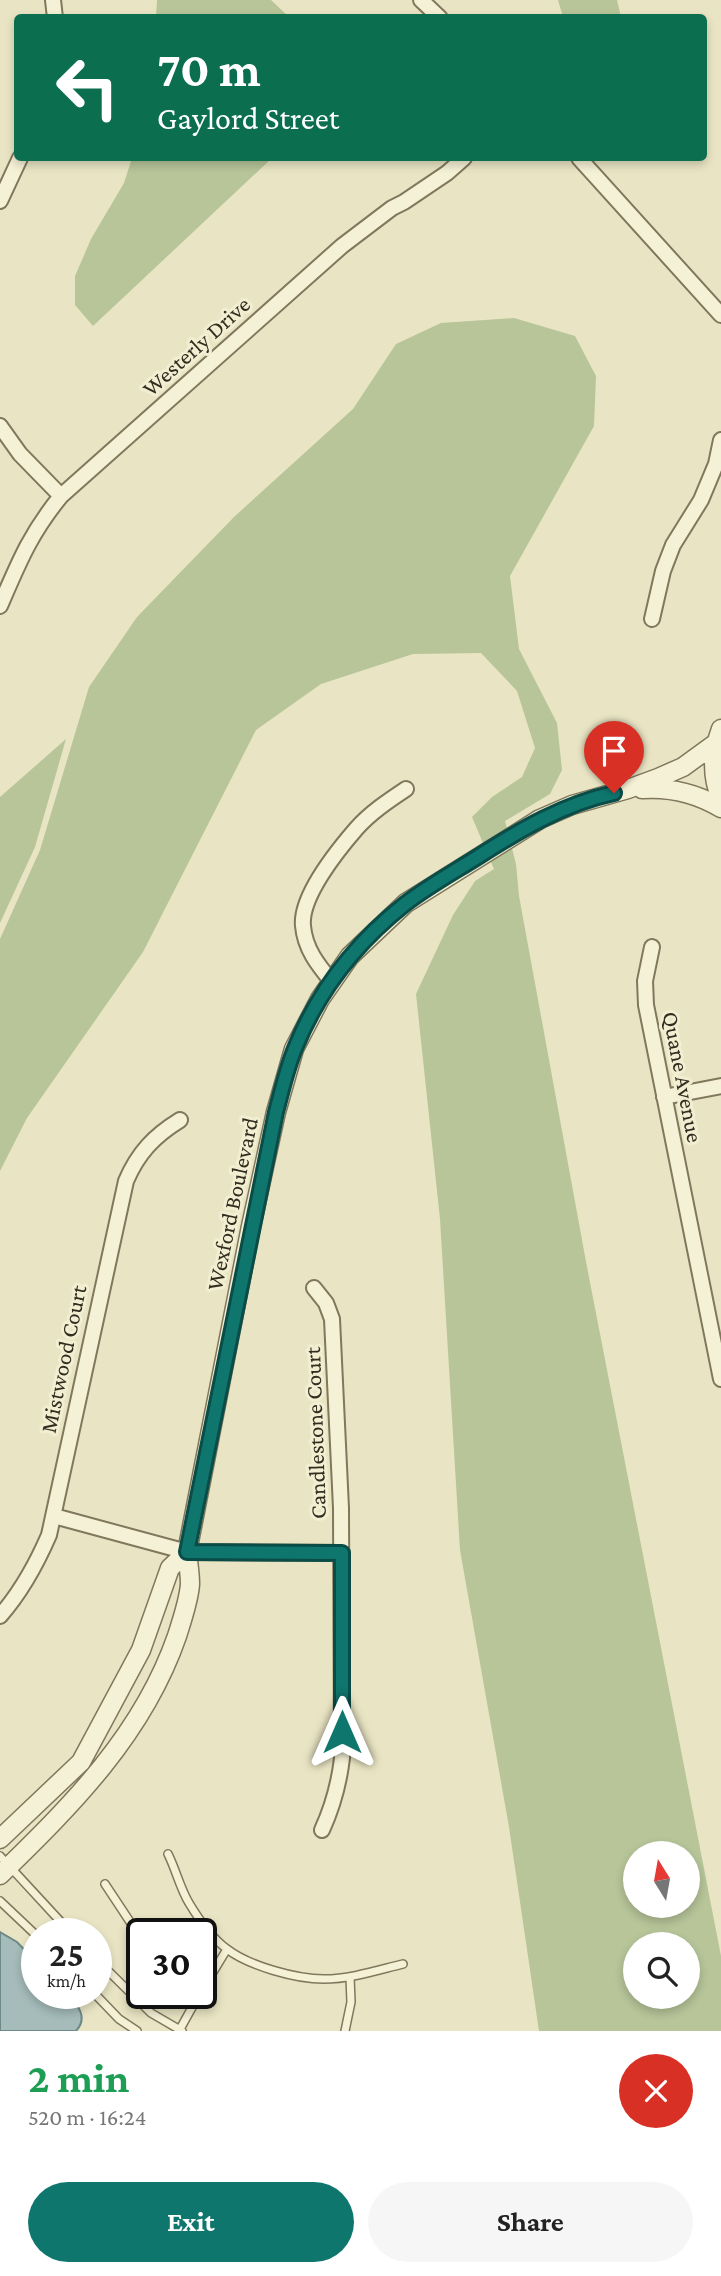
<!DOCTYPE html>
<html lang="en">
<head>
<meta charset="utf-8">
<style>
	body { margin:0; font-family:"Crimson Pro",serif; background:#f6f6f6; color:#222; height:100vh; display:flex; flex-direction:column; font-size:26px; white-space:nowrap }
	* { box-sizing:border-box; margin:0 }
	p { font-size:23px; color:#767676 }
	.icon { flex:none; width:38px; height:38px; fill:none; stroke:currentColor; stroke-width:2; stroke-linecap:round; stroke-linejoin:round }
	.map { position:relative; height:2031px; overflow:hidden }
	.side { display:flex; flex-direction:column; background:#fff; flex:1 }
	.side>* { flex:none }
	.hud { position:absolute; left:14px; top:14px; width:693px; height:147px; border-radius:7px; box-shadow:0 4px 10px #0003; background:#0b6e4f; color:#fff; overflow:hidden }
	.needle { width:46px; rotate:349deg }
	.controls { position:absolute; left:623px; top:1841px; display:grid; gap:14px }
	.controls a { display:grid; place-items:center; width:77px; height:77px; border-radius:50%; background:#fff; box-shadow:0 4px 10px #0003; font-size:35px }
	.speed { position:absolute; left:21px; top:1918px; display:flex; gap:14px; font-size:35px; font-weight:700; text-align:center }
	.speed>* { display:grid; place-content:center; width:91px; height:91px; border-radius:50%; background:#fff; box-shadow:0 4px 10px #0003; line-height:1 }
	.speed small { font-size:18px; font-weight:400 }
	.speed .limit { border:4px solid #111; border-radius:10px; background:#fff; color:#111 }
	.pin { position:absolute; display:grid; place-items:center; width:60px; height:60px; color:#fff; margin:-72px -30px; border-radius:50% 50% 50% 0; rotate:-45deg; box-shadow:0 0 7px #0007 }
	.pin .icon { rotate:45deg }
	.me { position:absolute; width:77px; margin:-38px; rotate:0deg; stroke-linejoin:round; filter:drop-shadow(0 0 5px #0008) }
	.turn { display:flex; align-items:center; gap:24px; height:147px; padding:0 28px; font-size:32px }
	.turn .icon { width:91px; height:91px; stroke-width:2.5 }
	.turn b { display:block; font-size:49px; line-height:60px }
	.round { display:grid; place-items:center; flex:none; width:74px; height:74px; border-radius:37px; background:#f6f6f6 }
	.summary { display:flex; align-items:center; justify-content:space-between; height:119px; padding:0 28px }
	h1 { font-size:42px; font-weight:700; line-height:52px; color:#1e9e55 }
	.cta { display:flex; gap:14px; margin-top:auto; padding:14px 28px }
	.cta a { flex:1; height:80px; border-radius:42px; background:#0f766e; color:#fff; font-size:28px; font-weight:700; line-height:80px; text-align:center }
	.cta a+a { background:#f6f6f6; color:#222 }
	.map>svg:first-child { display:block }
</style>
</head>
<body>
<div class="map">
<svg width="721" height="2031" viewBox="0 0 721 2031">
	<rect width="100%" height="100%" fill="#e9e5c4"/>
	<path fill="#b7c599" fill-rule="evenodd" d="M157,0H271L289,17H156Z
		M558,0H617L621,17H563Z
		M132,158H272L93,326L75,305V276L91,239L124,183Z
		M514,318L575,336L596,376L594,426L510,576L519,649L557,723L562,770L550,794L505,821L516,864L519,896L587,1267L721,1956V2031H539L509,1827L460,1550L440,1219L416,994L453,915L475,881L494,869L472,817L492,797L522,777L535,748L517,691L481,653L413,654L321,684L256,730L143,952L27,1118L0,1171V939L40,850L89,687L137,617L234,517L353,409L396,344L441,323ZM635,1853H688V1906H635ZM635,1944H688V1997H635Z
		M66,739L35,847L0,923V797Z"/>
	<path fill="#a5bcba" stroke="#6d8988" stroke-width="2" d="M0,1932L17,1942L37,1963V1993H67C77,2004 89,2017 76,2031H0Z"/>
	<g fill="none" stroke-linecap="round" stroke-linejoin="round">
		<g stroke="#81775c" stroke-width="10">
			<path id="service" d="M168,1854C176,1870 180,1888 189,1903C198,1918 213,1939 227,1949C249,1966 296,1979 324,1979C351,1979 378,1970 403,1964
				M0,1856L72,1934
				M105,1884L142,1940
				M0,1901L37,1936
				M96,1959L151,2013L182,2031
				M201,1992L227,1949
				M94,1993L119,2019L137,2031
				M179,2031L200,1993
				M345,2031L351,2002L350,1977"/>
		</g>
		<g stroke="#81775c" stroke-width="18">
			<path id="minor" d="M53,0L55,18
				M421,0L440,18
				M579,158L721,315
				M0,201L20,158
				M0,426L20,454L61,496
				M0,606C19,562 30,534 61,496L342,246L392,208L404,202L447,173L464,158
				M652,619L663,571L673,545L701,500L716,464L721,440
				M652,947L645,981L646,1005L721,1379
				M332,982C318,965 305,949 303,926C300,897 337,851 356,829C370,813 388,801 406,789
				M664,1097L721,1086
				M314,1288L326,1303L332,1319L341,1508L342,1758C339,1784 333,1806 322,1830
				M54,1516L187,1552L342,1553
				M0,1616C22,1591 36,1565 49,1535L126,1181C138,1153 154,1136 180,1120"/>
		</g>
		<g stroke="#81775c" stroke-width="21">
			<path id="tertiary" d="M721,729C712,753 711,775 721,799
				M642,789C671,787 696,793 721,808
				M0,1839L81,1762L141,1650L170,1568L187,1552
				M0,1875C73,1804 143,1734 177,1636C182,1620 189,1600 190,1584C190,1573 188,1562 187,1552L251,1226L276,1112L294,1049L320,999L350,956L406,903L540,819L572,805L628,789L658,778L683,767L716,743"/>
		</g>
		<use href="#service" stroke="#f5f1d6" stroke-width="7"/>
		<use href="#minor" stroke="#f5f1d6" stroke-width="14"/>
		<use href="#tertiary" stroke="#f5f1d6" stroke-width="18"/>
	</g>
	<g fill="none" stroke-linecap="round" stroke-linejoin="round">
		<g stroke="#0a4d48" stroke-width="18">
			<path id="route" d="M342,1732V1553L187,1552L276,1112C282,1090 287,1067 296,1046C319,990 357,942 405,904C427,887 452,873 476,858C520,830 563,804 614,793"/>
		</g>
		<use href="#route" stroke="#0f766e" stroke-width="12"/>
	</g>
	<g text-anchor="middle" dominant-baseline="central" stroke-width="6" stroke-linejoin="round" paint-order="stroke">
		<g font-size="23" fill="#332c1f" stroke="#f1eed2">
			<text transform="translate(196 346) rotate(-42)">Westerly Drive</text>
			<text transform="translate(683 1077) rotate(79)">Quane Avenue</text>
			<text transform="translate(232 1204) rotate(-78)">Wexford Boulevard</text>
			<text transform="translate(63 1359) rotate(-78)">Mistwood Court</text>
			<text transform="translate(315 1433) rotate(-92)">Candlestone Court</text>
		</g>
	</g>
</svg>
<div class="controls">
<a><svg class="needle" viewBox="-14 -14 28 28"><path d="M0-13l5 13h-10z" fill="#e53935"/><path d="M0 13l5-13h-10z" fill="#767676"/></svg></a>
<a><svg class="icon" aria-label="search" viewBox="0 0 24 24"><circle cx="10" cy="10" r="6"/><path d="M15 15l6 6"/></svg></a>
</div>
<div class="speed"><div>25<small>km/h</small></div><div class="limit">30</div></div>
<div class="pin" style="left:614px;top:793px;background:#d93025"><svg class="icon" aria-label="arrive" viewBox="0 0 24 24"><path d="M6 21V4h12l-3 4 3 4H6"/></svg></div>
<svg class="me" style="left:342px;top:1732px" viewBox="-20 -20 40 40"><path d="M0-17L14 15 0 8-14 15z" fill="#0f766e" stroke="#fff" stroke-width="4"/></svg>
<div class="hud">
<div class="turn"><svg class="icon" aria-label="left" viewBox="0 0 24 24"><path d="M17 20v-9H6M10 6l-5 5 5 5"/></svg><div><b>70 m</b>Gaylord Street</div></div>
</div>
</div>
<section class="side">
<div class="summary"><div><h1>2 min</h1><p>520 m · 16:24</p></div><a class="round" style="background:#d93025;color:#fff"><svg class="icon" aria-label="close" viewBox="0 0 24 24"><path d="M6 6l12 12M18 6L6 18"/></svg></a></div>
<div class="cta"><a>Exit</a><a>Share</a></div>
</section>
</body>
</html>
